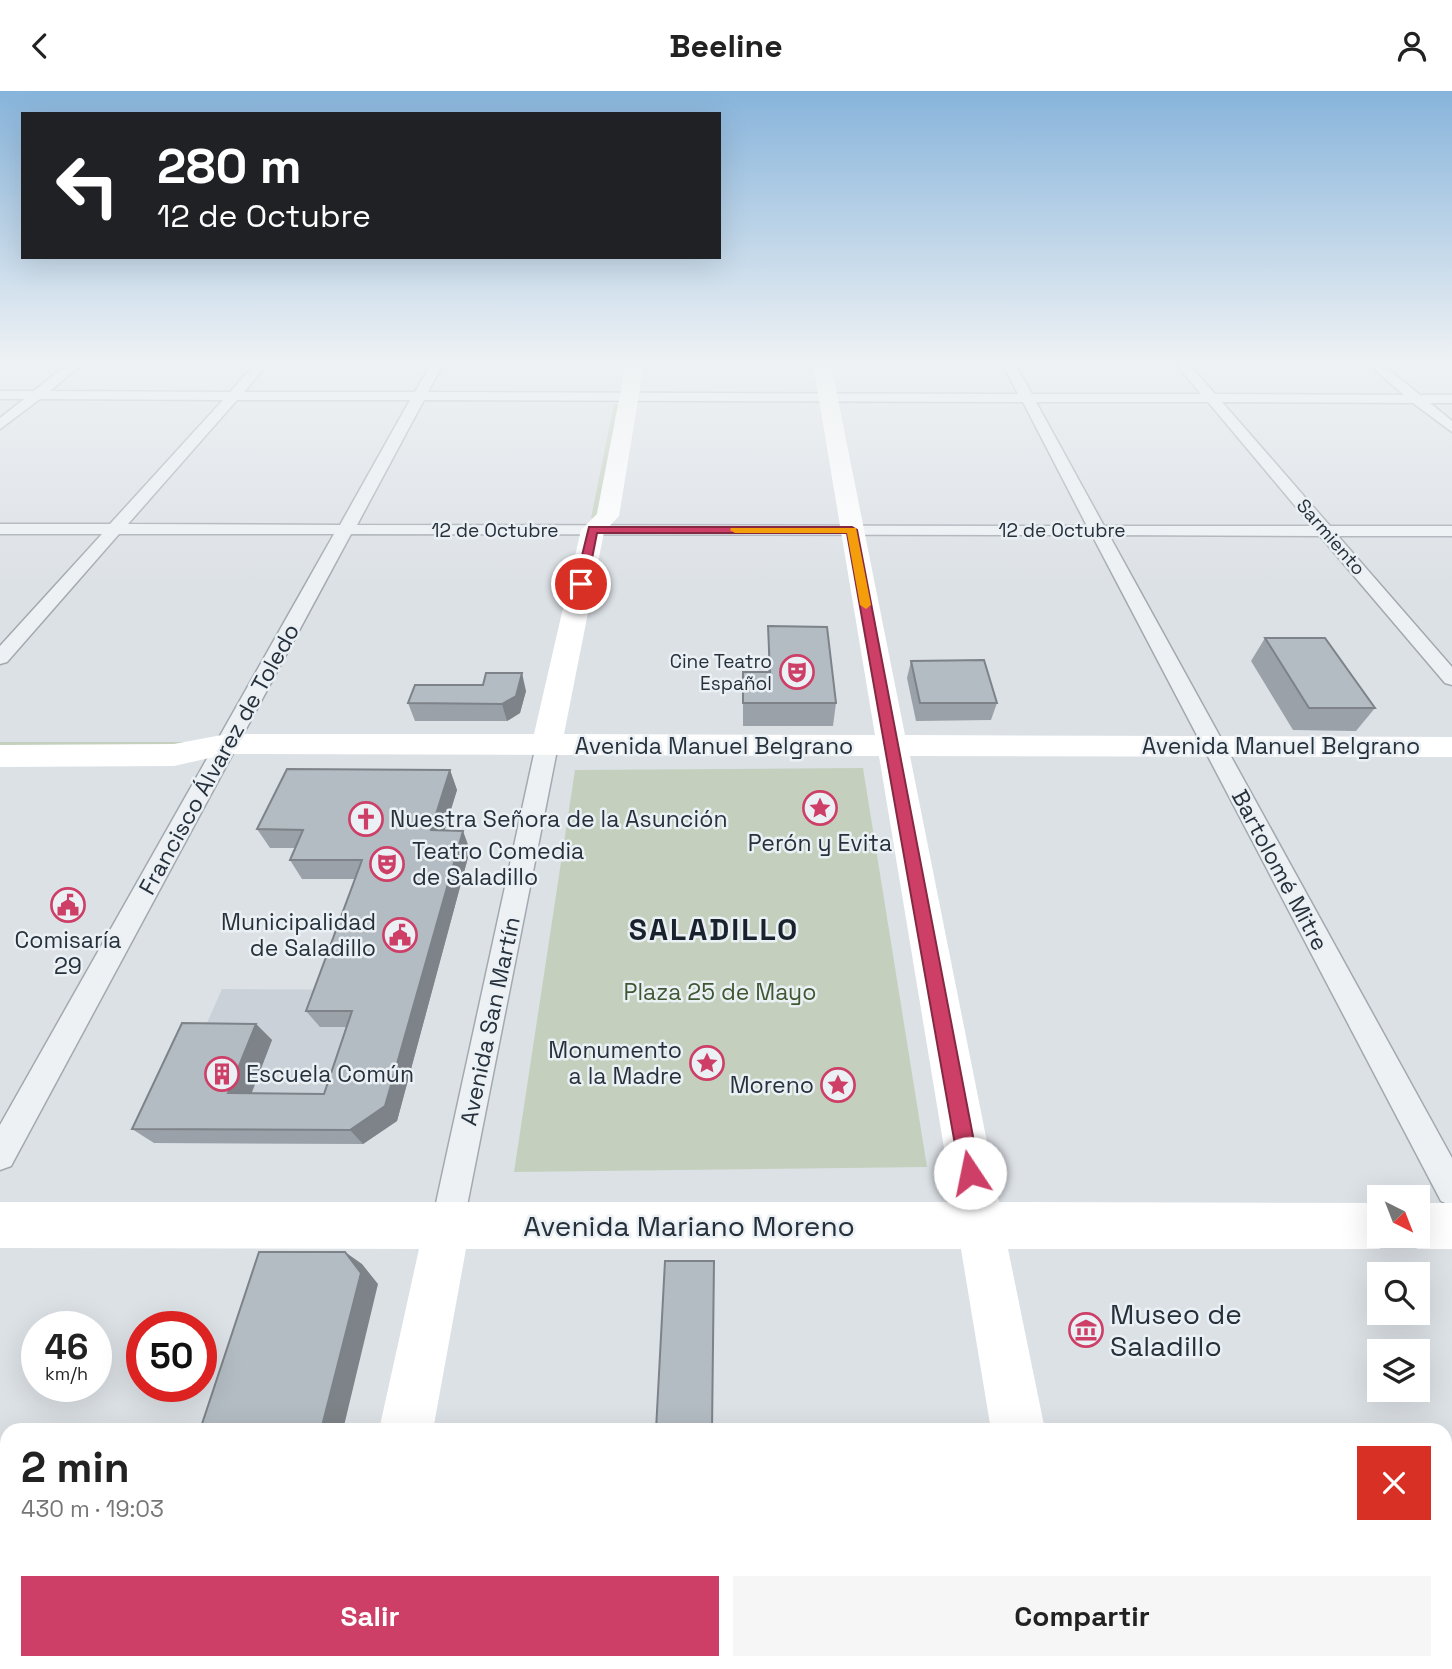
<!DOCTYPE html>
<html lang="es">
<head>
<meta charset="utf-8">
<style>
	body { margin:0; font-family:"Space Grotesk",sans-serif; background:#f6f6f6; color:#222; height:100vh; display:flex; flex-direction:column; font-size:26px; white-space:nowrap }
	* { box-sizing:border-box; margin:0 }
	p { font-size:23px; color:#767676 }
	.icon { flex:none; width:38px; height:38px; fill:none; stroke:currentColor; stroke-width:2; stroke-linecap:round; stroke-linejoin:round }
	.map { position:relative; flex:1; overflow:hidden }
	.side { position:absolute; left:0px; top:1332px; width:1452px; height:247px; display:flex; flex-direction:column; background:#fff; border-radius:21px 21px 0 0; box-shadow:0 7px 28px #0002 }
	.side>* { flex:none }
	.hud { position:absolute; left:21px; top:21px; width:700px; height:147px; border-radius:0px; box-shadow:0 7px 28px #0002; background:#202124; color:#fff; overflow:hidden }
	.needle { width:46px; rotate:138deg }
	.buttons { position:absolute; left:1367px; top:1094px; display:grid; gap:14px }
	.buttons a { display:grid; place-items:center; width:63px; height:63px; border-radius:0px; background:#fff; box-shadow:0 7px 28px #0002; font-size:35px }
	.speed { position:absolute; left:21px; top:1220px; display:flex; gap:14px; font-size:35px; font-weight:700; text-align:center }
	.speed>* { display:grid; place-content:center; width:91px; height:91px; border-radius:50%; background:#fff; box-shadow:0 7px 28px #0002; line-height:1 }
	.speed small { font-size:18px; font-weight:400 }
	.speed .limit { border:10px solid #d22; background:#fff; color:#111 }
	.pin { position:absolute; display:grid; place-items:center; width:60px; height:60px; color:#fff; margin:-30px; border:4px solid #fff; border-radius:50%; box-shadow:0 2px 7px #0007 }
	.me { position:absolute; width:77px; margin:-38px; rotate:349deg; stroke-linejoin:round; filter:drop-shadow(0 0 5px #0008) }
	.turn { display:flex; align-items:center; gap:24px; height:147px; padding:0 21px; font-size:32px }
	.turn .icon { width:91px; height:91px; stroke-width:2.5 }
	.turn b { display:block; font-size:49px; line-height:60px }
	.round { display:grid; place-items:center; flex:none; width:74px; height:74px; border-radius:0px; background:#f6f6f6 }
	.overview { display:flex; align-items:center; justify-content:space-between; height:119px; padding:0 21px }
	h1 { font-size:42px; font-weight:700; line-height:52px }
	.primary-button { display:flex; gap:14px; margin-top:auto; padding:14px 21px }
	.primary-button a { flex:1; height:80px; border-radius:0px; background:#cd3f67; color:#fff; font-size:28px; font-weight:700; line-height:80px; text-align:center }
	.primary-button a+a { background:#f6f6f6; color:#222 }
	header { display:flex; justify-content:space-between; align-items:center; height:91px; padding:0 21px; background:#fff; font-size:32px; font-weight:700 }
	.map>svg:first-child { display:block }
</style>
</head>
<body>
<header><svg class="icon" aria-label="back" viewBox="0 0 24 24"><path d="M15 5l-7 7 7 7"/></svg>Beeline<svg class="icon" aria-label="person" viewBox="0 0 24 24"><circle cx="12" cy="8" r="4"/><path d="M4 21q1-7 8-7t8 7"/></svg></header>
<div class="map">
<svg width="1452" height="1578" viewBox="0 0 1452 1578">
	<rect width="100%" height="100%" fill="#dce1e6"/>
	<path fill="#cad1d8" d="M222,898L432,899L397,1029L363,1053L154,1052Z"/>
	<path fill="#c4d0bd" d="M614,313H618L596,427H591Z
		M0,651H190L188,654H0Z
		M863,677L927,1076L514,1081L575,679Z"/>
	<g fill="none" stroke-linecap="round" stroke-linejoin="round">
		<g stroke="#a2a9b0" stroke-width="3">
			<path id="street" d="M68,273H82L50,300L230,301L255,273H268L244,301H415L431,273H443L428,301L1018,303L1003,273H1015L1032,303H1201L1176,273H1189L1215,303L1404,304L1368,273H1382L1420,304H1452V312H1430L1452,330V341L1413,312L1222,311L1330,435H1452V445H1338L1452,576V594L1445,592L1320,445L1109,444L1452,1067V1115L1441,1110L1092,444L351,443L11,1075L0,1079V1034L334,443H119L7,571L0,573V555L102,443H0V433H110L223,309L40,308L0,338V327L24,308H0V300H34ZM237,309H410L340,434L128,433ZM424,309L1023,311L1087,435L357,434ZM1036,311H1208L1312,435H1104Z
				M547,647L555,649L558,654L463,1135L459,1147L447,1151L435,1147L431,1135L536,654L539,649Z"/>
		</g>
		<use href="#street" fill="#eef1f4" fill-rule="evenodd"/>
		<path fill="#fff" fill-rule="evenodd" d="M626,273H644L619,425L604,441L564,643L875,644L813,273H831L905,644L1452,646V666L910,665L999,1111L1379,1112V1144H1398L1395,1151L1379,1158H1008L1045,1339H991L961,1158H466L433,1339H379L419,1158L0,1157V1111H953L879,665L227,663L174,675L0,676V654L174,653L227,643H534L581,439L597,423Z
			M1418,1112H1452V1158H1418L1402,1151L1399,1144H1418Z
			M328,1572H390L389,1578H327Z
			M1029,1572H1090L1093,1578H1031Z"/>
	</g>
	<path fill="#9aa1a8" d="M768,535L836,612L833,635H743V581H768Z
		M1265,547L1375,617L1356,640L1293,639L1251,570Z
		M911,570L997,612L991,629L916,630L907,587Z
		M526,600L520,622L507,630H415L408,612Z
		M450,679L457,699L444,739L470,759L397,1030L363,1053L154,1052L132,1038L256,933L272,949L251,1002L324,1003L346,936H320L306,920L355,788H302L290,769L295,757H270L257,738Z"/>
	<path fill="#7d8388" d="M522,582L526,600L520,622L507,630L502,613Z
		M450,679L457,699L439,758L431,739Z
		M463,740L470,759L397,1030L363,1053L350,1039Z
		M256,933L272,949L246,1017L228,1002Z
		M345,1161L362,1173L378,1193L343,1339H321Z"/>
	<path fill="#b3bbc3" stroke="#7d8388" stroke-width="2" d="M768,535L827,536L836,612H743V581H770Z
		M1265,547H1325L1375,617H1309Z
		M984,569L997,612H920L911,570Z
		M486,582H522L516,605L502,613L408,612L415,594H483Z
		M287,678L450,679L431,739L463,740L385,1015L350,1039L132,1038L182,932L256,933L228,1002L324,1003L352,920H306L362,769H290L303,739L257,738Z
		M259,1161H345L361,1182L321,1339H200Z
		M665,1170H714L712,1339H656Z"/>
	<linearGradient id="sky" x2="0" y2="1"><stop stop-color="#87b4db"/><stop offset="0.55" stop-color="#eff2f4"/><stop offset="1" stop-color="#eff2f4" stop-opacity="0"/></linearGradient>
	<rect width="1452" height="494" fill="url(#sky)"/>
	<path fill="#cd3f67" stroke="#852943" stroke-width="2" d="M589,436H852L857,439L980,1082L977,1089L970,1092L963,1089L960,1082L847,442H597L587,493L581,496L575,493Z"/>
	<path fill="#f59e0b" d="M731,437H856L871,514L866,518L860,514L847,442H735L730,439Z"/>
	<defs>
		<g id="theatre-ring" transform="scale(1.75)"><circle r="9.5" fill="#ebf0f4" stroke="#cd3f67" stroke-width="1.5"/><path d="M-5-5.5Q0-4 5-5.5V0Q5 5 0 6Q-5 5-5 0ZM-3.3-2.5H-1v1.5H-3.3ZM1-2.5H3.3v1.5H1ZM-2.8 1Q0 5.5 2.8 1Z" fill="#cd3f67"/></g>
		<g id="sight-ring" transform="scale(1.75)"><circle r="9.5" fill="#ebf0f4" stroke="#cd3f67" stroke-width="1.5"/><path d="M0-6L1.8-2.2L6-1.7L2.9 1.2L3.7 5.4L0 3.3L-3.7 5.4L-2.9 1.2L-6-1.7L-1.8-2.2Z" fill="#cd3f67"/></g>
		<g id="church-ring" transform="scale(1.75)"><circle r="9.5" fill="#ebf0f4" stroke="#cd3f67" stroke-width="1.5"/><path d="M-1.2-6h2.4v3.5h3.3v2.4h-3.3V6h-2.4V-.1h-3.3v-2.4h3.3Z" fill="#cd3f67"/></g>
		<g id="civic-ring" transform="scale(1.75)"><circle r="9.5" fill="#ebf0f4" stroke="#cd3f67" stroke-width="1.5"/><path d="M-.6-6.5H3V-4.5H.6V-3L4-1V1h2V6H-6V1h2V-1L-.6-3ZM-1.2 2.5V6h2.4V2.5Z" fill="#cd3f67"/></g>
		<g id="building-ring" transform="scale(1.75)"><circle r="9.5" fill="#ebf0f4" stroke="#cd3f67" stroke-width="1.5"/><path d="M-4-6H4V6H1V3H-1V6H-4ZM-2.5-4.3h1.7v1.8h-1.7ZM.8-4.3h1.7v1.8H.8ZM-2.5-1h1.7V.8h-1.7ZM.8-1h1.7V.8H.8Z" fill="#cd3f67"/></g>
		<g id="museum-ring" transform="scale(1.75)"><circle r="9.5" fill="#ebf0f4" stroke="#cd3f67" stroke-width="1.5"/><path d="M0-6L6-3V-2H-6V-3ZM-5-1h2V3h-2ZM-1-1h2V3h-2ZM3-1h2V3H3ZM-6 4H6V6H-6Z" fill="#cd3f67"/></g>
	</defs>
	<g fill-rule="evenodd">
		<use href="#theatre-ring" x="797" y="581"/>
		<use href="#sight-ring" x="820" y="717"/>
		<use href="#church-ring" x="366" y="728"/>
		<use href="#theatre-ring" x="387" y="773"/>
		<use href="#civic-ring" x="68" y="814"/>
		<use href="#civic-ring" x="400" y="844"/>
		<use href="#sight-ring" x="707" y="972"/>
		<use href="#building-ring" x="222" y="983"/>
		<use href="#sight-ring" x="838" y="994"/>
		<use href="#museum-ring" x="1086" y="1239"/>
	</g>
	<g text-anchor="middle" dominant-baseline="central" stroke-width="5" stroke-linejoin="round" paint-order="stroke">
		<g font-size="19" fill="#26313c" stroke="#ebf0f4">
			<text x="495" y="439">12 de Octubre</text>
			<text x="1062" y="439">12 de Octubre</text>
			<text transform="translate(1331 446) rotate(49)">Sarmiento</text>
		</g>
		<g font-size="19" fill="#26313c" stroke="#ebf0f4" text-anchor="end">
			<text x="772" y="570">Cine Teatro<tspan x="772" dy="22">Español</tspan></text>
		</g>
		<g font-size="23" fill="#26313c" stroke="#ebf0f4">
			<text x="714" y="655">Avenida Manuel Belgrano</text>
			<text x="1281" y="655">Avenida Manuel Belgrano</text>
			<text transform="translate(219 668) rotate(-61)">Francisco Álvarez de Toledo</text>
			<text transform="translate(1280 779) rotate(62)">Bartolomé Mitre</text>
			<text transform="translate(490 930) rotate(-78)">Avenida San Martín</text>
		</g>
		<g font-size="23" fill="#26313c" stroke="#ebf0f4" text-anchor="start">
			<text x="390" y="728">Nuestra Señora de la Asunción</text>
			<text x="820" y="752" text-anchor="middle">Perón y Evita</text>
			<text x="412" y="760">Teatro Comedia<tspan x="412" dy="26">de Saladillo</tspan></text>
			<text x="376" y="831" text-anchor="end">Municipalidad<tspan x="376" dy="26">de Saladillo</tspan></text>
			<text x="68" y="849" text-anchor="middle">Comisaría<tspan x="68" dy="26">29</tspan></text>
			<text x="682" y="959" text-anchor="end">Monumento<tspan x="682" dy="26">a la Madre</tspan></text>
			<text x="246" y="983">Escuela Común</text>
			<text x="814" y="994" text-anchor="end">Moreno</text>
		</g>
		<g font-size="23" fill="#3f5833" stroke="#ebf0f4">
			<text x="720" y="901">Plaza 25 de Mayo</text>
		</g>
		<g font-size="28" fill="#26313c" stroke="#ebf0f4">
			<text x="689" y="1135">Avenida Mariano Moreno</text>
		</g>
		<g font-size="28" fill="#26313c" stroke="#ebf0f4" text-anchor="start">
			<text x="1110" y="1223">Museo de<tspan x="1110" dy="32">Saladillo</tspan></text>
		</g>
		<g font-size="30" font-weight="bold" letter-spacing="2" fill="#18222d" stroke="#ebf0f4">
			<text x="714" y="838">SALADILLO</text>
		</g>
	</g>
</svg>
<div class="buttons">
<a><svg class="needle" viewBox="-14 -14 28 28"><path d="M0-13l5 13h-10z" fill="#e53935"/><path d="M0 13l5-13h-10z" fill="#767676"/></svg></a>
<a><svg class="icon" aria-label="search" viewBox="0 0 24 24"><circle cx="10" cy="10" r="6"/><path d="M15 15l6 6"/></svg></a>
<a><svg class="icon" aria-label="layers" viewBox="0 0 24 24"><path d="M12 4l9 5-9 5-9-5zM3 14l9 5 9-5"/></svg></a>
</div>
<div class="speed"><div>46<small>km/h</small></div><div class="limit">50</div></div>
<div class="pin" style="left:581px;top:493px;background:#d93025"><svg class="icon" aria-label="arrive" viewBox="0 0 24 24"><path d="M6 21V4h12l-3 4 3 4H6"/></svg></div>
<svg class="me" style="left:970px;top:1082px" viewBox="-20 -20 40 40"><circle r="19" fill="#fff"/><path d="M0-13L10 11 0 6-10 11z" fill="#cd3f67"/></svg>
<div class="hud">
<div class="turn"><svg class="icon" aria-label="left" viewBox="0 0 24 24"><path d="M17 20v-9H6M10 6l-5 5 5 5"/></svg><div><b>280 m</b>12 de Octubre</div></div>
</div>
<section class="side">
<div class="overview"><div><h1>2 min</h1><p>430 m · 19:03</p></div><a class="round" style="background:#d93025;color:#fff"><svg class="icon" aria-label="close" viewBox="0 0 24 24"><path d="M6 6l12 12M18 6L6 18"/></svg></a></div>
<div class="primary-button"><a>Salir</a><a>Compartir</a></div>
</section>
</div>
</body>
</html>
